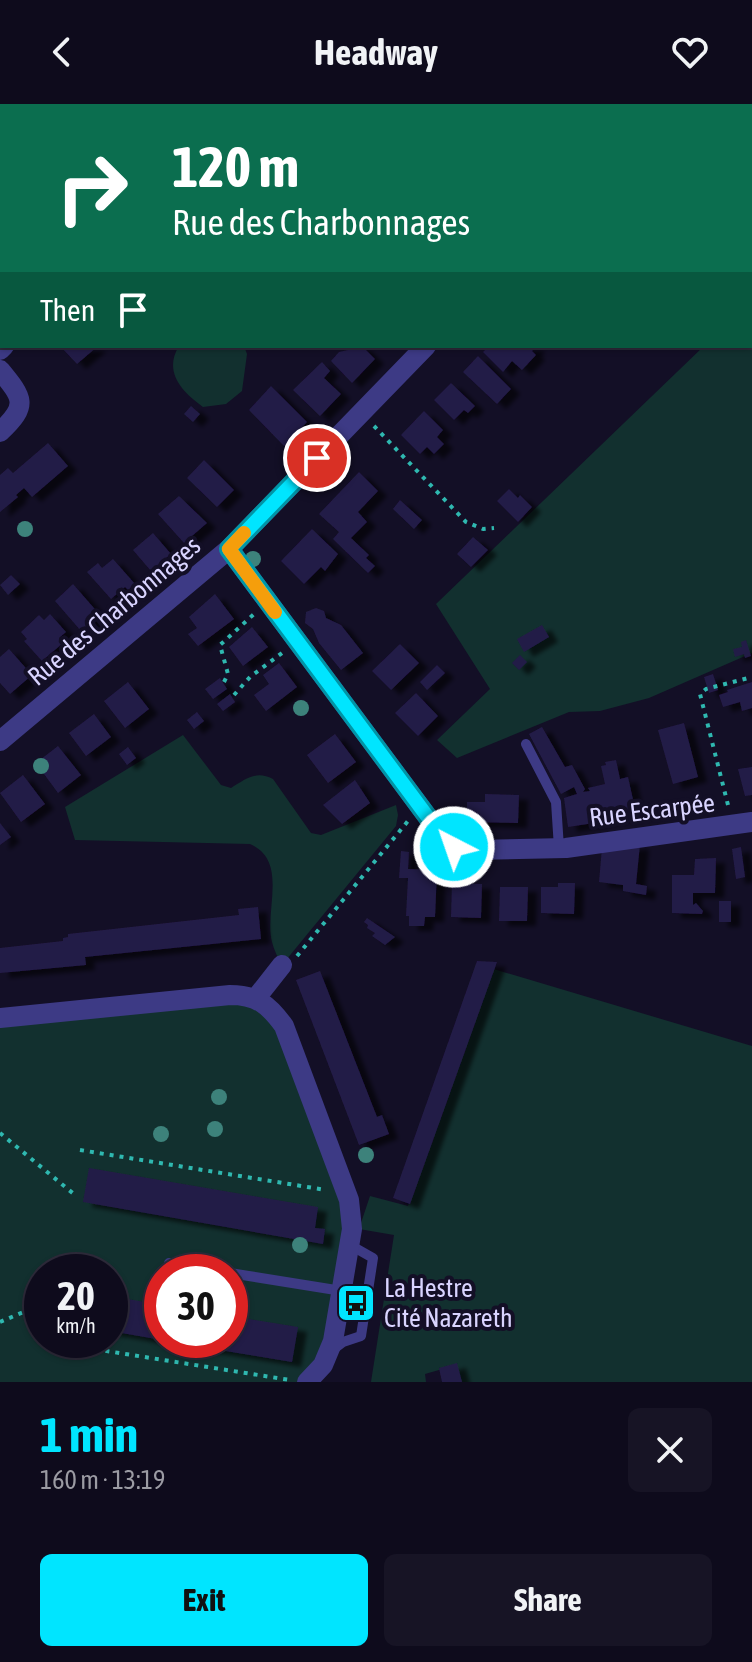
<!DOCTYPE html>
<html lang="en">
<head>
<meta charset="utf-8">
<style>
	body { margin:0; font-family:"Asap Condensed",sans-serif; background:#171425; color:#f1f3f6; height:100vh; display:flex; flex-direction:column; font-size:30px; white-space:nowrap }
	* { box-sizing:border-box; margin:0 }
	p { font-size:26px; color:#9b9ba3 }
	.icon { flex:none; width:44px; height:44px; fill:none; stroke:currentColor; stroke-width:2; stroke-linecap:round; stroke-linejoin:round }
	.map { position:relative; height:1278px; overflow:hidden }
	.sheet { display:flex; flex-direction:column; background:#0e0b1c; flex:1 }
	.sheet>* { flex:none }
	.hud { position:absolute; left:0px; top:0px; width:752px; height:244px; box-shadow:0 2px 6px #0004,0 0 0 2px #2e2b3b; background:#0b6e4f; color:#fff; overflow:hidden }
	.speed { position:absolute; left:24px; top:1150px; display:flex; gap:16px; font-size:40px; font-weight:700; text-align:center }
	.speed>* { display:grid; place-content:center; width:104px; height:104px; border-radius:50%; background:#0e0b1c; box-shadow:0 2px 6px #0004,0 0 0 2px #2e2b3b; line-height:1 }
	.speed small { font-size:20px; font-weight:400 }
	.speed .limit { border:12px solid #d22; background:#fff; color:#111 }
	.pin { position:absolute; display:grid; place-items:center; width:68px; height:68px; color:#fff; margin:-34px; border:4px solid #fff; border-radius:50%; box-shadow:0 2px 8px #0007 }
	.me { position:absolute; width:88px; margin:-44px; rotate:319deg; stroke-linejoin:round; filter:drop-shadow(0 0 6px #0008) }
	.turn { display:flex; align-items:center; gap:28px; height:168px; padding:0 40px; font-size:36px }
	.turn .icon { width:104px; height:104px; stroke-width:2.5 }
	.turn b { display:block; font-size:56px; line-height:68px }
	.then { display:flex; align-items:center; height:76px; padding:0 40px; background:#0003; gap:16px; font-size:30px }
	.round { display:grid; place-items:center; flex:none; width:84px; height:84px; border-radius:12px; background:#171425 }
	.summary { display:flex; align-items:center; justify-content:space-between; height:136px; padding:0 40px }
	h1 { font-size:48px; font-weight:700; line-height:60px; color:#00e5ff }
	.primary-button { display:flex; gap:16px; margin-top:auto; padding:16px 40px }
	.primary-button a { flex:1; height:92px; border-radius:12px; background:#00e5ff; color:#111; font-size:32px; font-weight:700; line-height:92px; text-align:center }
	.primary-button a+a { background:#171425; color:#f1f3f6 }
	header { display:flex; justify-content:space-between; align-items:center; height:104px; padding:0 40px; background:#0e0b1c; font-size:36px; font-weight:700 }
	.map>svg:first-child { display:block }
</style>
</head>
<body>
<header><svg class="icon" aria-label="back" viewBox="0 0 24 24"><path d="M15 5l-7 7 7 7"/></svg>Headway<svg class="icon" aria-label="heart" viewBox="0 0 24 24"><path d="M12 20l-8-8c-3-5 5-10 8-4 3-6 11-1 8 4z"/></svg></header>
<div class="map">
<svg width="752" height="1278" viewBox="0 0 752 1278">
	<defs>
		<filter id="shadow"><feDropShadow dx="9" dy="5" stdDeviation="2" flood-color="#0009"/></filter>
	</defs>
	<rect width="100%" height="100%" fill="#130f26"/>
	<path fill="#12302f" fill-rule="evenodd" d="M0,0H285L2,2L0,113Z
		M752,196V549L649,594L600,607L569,608L457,654L437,636L490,585L436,500L704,242H750Z
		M179,242H244L247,250L242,287L226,300L203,303C182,288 163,268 179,242Z
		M183,631L221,681L231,684C246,675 256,666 273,675L311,729L321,731L396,701L398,711L396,722L282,861C278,854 274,846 272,838C264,806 289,757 250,740L75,736L65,703Z
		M490,864L752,942V1278H457L453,1262L425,1270L426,1278H371L394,1131L359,1125L370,1092L408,1102Z
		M266,898L349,1110L329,1250L311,1278H0V913ZM42,1168H110V1236H42ZM162,1168H230V1236H162Z"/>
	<path fill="#241b47" filter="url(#shadow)" d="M60,242H98L77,260Z
		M352,242H362L375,255L352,279L331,257L339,248L348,246Z
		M489,242H537L532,247L536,251L522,266L512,257L503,268L483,248Z
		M478,252L511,285L497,300L463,268Z
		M322,258L330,267L324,274L341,290L320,312L293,286Z
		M451,279L475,302L468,309L464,306L454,316L434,296Z
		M271,282L307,318L284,342L249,306Z
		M191,302L200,310L193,318L184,310Z
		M424,307L443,326L437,333L444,340L434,350L427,343L420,350L401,331Z
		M48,339L68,362L32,393L24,384L16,391L18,393L0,408V371L8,364L13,369Z
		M204,356L234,386L217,403L187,374Z
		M359,368L378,387L358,408L367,418L351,434L369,451L366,454L375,462L368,469L333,435L339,428L319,410Z
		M509,385L518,394L520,391L532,403L518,418L497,397Z
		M179,392L207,419L184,439L158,410Z
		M400,396L422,416L414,425L393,405Z
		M312,425L338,450L325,467L321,463L304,480L281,457Z
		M153,429L171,450L151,467L133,446Z
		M473,433L488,446L471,463L457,450Z
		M113,455L135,480L128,486L125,483L111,495L87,468L98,459L102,464Z
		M11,471L20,480L8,491L0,481Z
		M73,480L100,511L81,527L55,497Z
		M215,490L234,515L198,542L188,530L197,524L189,513Z
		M316,504L324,507L326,514L341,521L363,549L341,566L319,539L313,525L305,519L306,508Z
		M50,510L66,528L59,534L63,539L42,557L24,537L27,535L21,528L39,511L44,516Z
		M542,521L549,533L524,548L517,535Z
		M252,523L268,543L243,562L229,543Z
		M746,536L751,552L745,554L744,550L735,553L733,545L742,543L741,538Z
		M400,540L419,559L391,586L372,567Z
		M9,545L32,571L10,590L0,579V553Z
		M520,551L527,558L519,566L512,559Z
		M279,559L297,583L266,607L254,591L269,580L263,571Z
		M437,561L445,569L427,586L420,578Z
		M713,570L718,586L709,589L704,573Z
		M220,574L227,585L213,595L205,585Z
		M128,578L149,605L125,624L104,597Z
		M752,578V604L742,607L740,598L723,603L719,591L728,588L727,586Z
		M416,589L438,612L418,632L395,609Z
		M230,590L235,598L223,607L217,600Z
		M197,608L204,617L194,625L187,616Z
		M94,610L111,633L86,652L69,629Z
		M684,619L698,673L673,680L658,626Z
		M542,623L565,663L572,661L585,685L583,688L590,687L588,684L605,680L601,662L606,661L605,658L616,656L620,675L628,673L636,709L600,718L568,723L564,694L577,690L574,683L561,690L529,630Z
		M335,630L356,658L328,679L307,651Z
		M58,642L81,671L58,689L36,659Z
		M128,643L136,654L127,661L119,650Z
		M752,663V691L745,692L738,665Z
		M23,671L45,700L21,718L0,689Z
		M355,676L370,699L342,720L323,701Z
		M485,690L519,691L518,719L467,718V698H485Z
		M0,719L11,733L0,741Z
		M640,740L636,780L647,782L646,791L623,787V781L599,778L602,744Z
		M741,743L745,773L736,775L732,745Z
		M401,747L409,748L408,765L437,766L435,813H425L424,822H409V812H406L408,774H399Z
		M716,754L715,789H693V801L696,799L703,807L702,810L672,809V771H694L695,755Z
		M452,779L482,780L481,814L451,813Z
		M558,779H575L574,810L541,809V783H558Z
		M500,783H528L527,817H499Z
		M719,797H731V818H719Z
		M258,803L261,835L85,853L86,861L0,869V844L63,837V834L68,833V830L239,811L238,805Z
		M367,814L395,833L385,841L372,832L375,829L367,824L368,821L364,818Z
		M477,857L497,858L410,1100L393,1094Z
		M320,867L377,1013L382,1011L389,1030L359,1041L296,876Z
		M89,1064L318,1103L315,1124L325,1125L323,1140L83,1098Z
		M110,1192L162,1201V1236L110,1227Z
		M230,1212L298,1223L292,1258L171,1238L230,1236Z
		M457,1259L462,1278H442L439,1264Z"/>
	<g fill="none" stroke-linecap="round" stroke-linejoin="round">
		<path stroke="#2fb8b0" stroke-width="4" stroke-dasharray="4 6" stroke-linecap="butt" d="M374,322L466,418L483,425L494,424
			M224,578L228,570L220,541L254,510
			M234,591L250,573L282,549
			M728,701L700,590L706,585L752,573
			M297,852L408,717
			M0,1029L75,1091
			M80,1046L326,1086
			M0,1218L42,1200
			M56,1239L290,1276"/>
		<path stroke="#3d3a85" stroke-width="10" d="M526,640L556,698L559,744
			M169,1159L226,1168
			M230,1169L342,1187
			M335,1244L343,1238L361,1232L373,1154L350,1141"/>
		<path stroke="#3d3a85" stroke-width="20" d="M355,0L357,2
			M283,2L285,0
			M652,2L654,0
			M0,246L4,242
			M0,266C23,294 29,301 0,328
			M229,445L444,735L454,743L469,746L566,744L752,718
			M0,637L229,445L426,242
			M256,894L282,861
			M0,914L230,891C257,891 269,901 284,922L349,1096L352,1125L333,1237L323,1261L307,1278"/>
	</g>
	<g fill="#3d827b">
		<circle cx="25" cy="425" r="8"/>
		<circle cx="253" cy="455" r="8"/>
		<circle cx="301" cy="604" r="8"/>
		<circle cx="41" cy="662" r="8"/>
		<circle cx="219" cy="993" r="8"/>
		<circle cx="215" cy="1025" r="8"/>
		<circle cx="161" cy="1030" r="8"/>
		<circle cx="366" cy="1051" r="8"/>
		<circle cx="300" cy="1141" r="8"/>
	</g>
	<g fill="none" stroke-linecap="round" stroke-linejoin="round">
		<g stroke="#0095a6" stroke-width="20">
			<path id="route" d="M317,354L229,445L444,735L454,743"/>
		</g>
		<use href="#route" stroke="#00e5ff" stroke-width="14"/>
		<path stroke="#f59e0b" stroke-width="14" d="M244,429L229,445L275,508"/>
	</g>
	<defs>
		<g id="bus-square" transform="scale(2)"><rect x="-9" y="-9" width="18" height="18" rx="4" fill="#00e5ff" stroke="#130f26"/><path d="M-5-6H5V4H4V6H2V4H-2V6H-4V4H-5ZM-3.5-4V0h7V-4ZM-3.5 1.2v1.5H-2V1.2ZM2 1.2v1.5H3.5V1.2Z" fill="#111"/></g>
	</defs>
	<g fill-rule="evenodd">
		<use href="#bus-square" x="356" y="1199"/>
	</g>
	<g text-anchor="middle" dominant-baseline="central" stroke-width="8" stroke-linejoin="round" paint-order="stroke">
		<g font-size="26" fill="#d9d4ff" stroke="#130f26">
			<text transform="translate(114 507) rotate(-40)">Rue des Charbonnages</text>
			<text transform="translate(652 706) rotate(-7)">Rue Escarpée</text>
		</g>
		<g font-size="26" fill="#d9d4ff" stroke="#130f26" text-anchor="start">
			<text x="384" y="1184">La Hestre<tspan x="384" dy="30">Cité Nazareth</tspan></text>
		</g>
	</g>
</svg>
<div class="speed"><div>20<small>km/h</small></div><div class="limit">30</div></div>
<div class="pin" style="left:317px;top:354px;background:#d93025"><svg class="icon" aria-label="arrive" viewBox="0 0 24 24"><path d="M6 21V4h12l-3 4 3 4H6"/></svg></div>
<svg class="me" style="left:454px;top:743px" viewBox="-20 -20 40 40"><circle r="17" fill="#00e5ff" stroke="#fff" stroke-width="3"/><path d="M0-11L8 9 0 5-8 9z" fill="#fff"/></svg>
<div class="hud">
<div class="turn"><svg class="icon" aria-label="right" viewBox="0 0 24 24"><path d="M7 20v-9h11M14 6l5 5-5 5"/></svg><div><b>120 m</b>Rue des Charbonnages</div></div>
<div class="then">Then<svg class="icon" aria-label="arrive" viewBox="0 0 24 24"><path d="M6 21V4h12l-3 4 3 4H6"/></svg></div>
</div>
</div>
<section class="sheet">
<div class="summary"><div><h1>1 min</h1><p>160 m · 13:19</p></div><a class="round"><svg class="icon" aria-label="close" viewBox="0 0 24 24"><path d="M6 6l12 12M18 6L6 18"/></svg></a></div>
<div class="primary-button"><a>Exit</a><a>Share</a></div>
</section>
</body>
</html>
